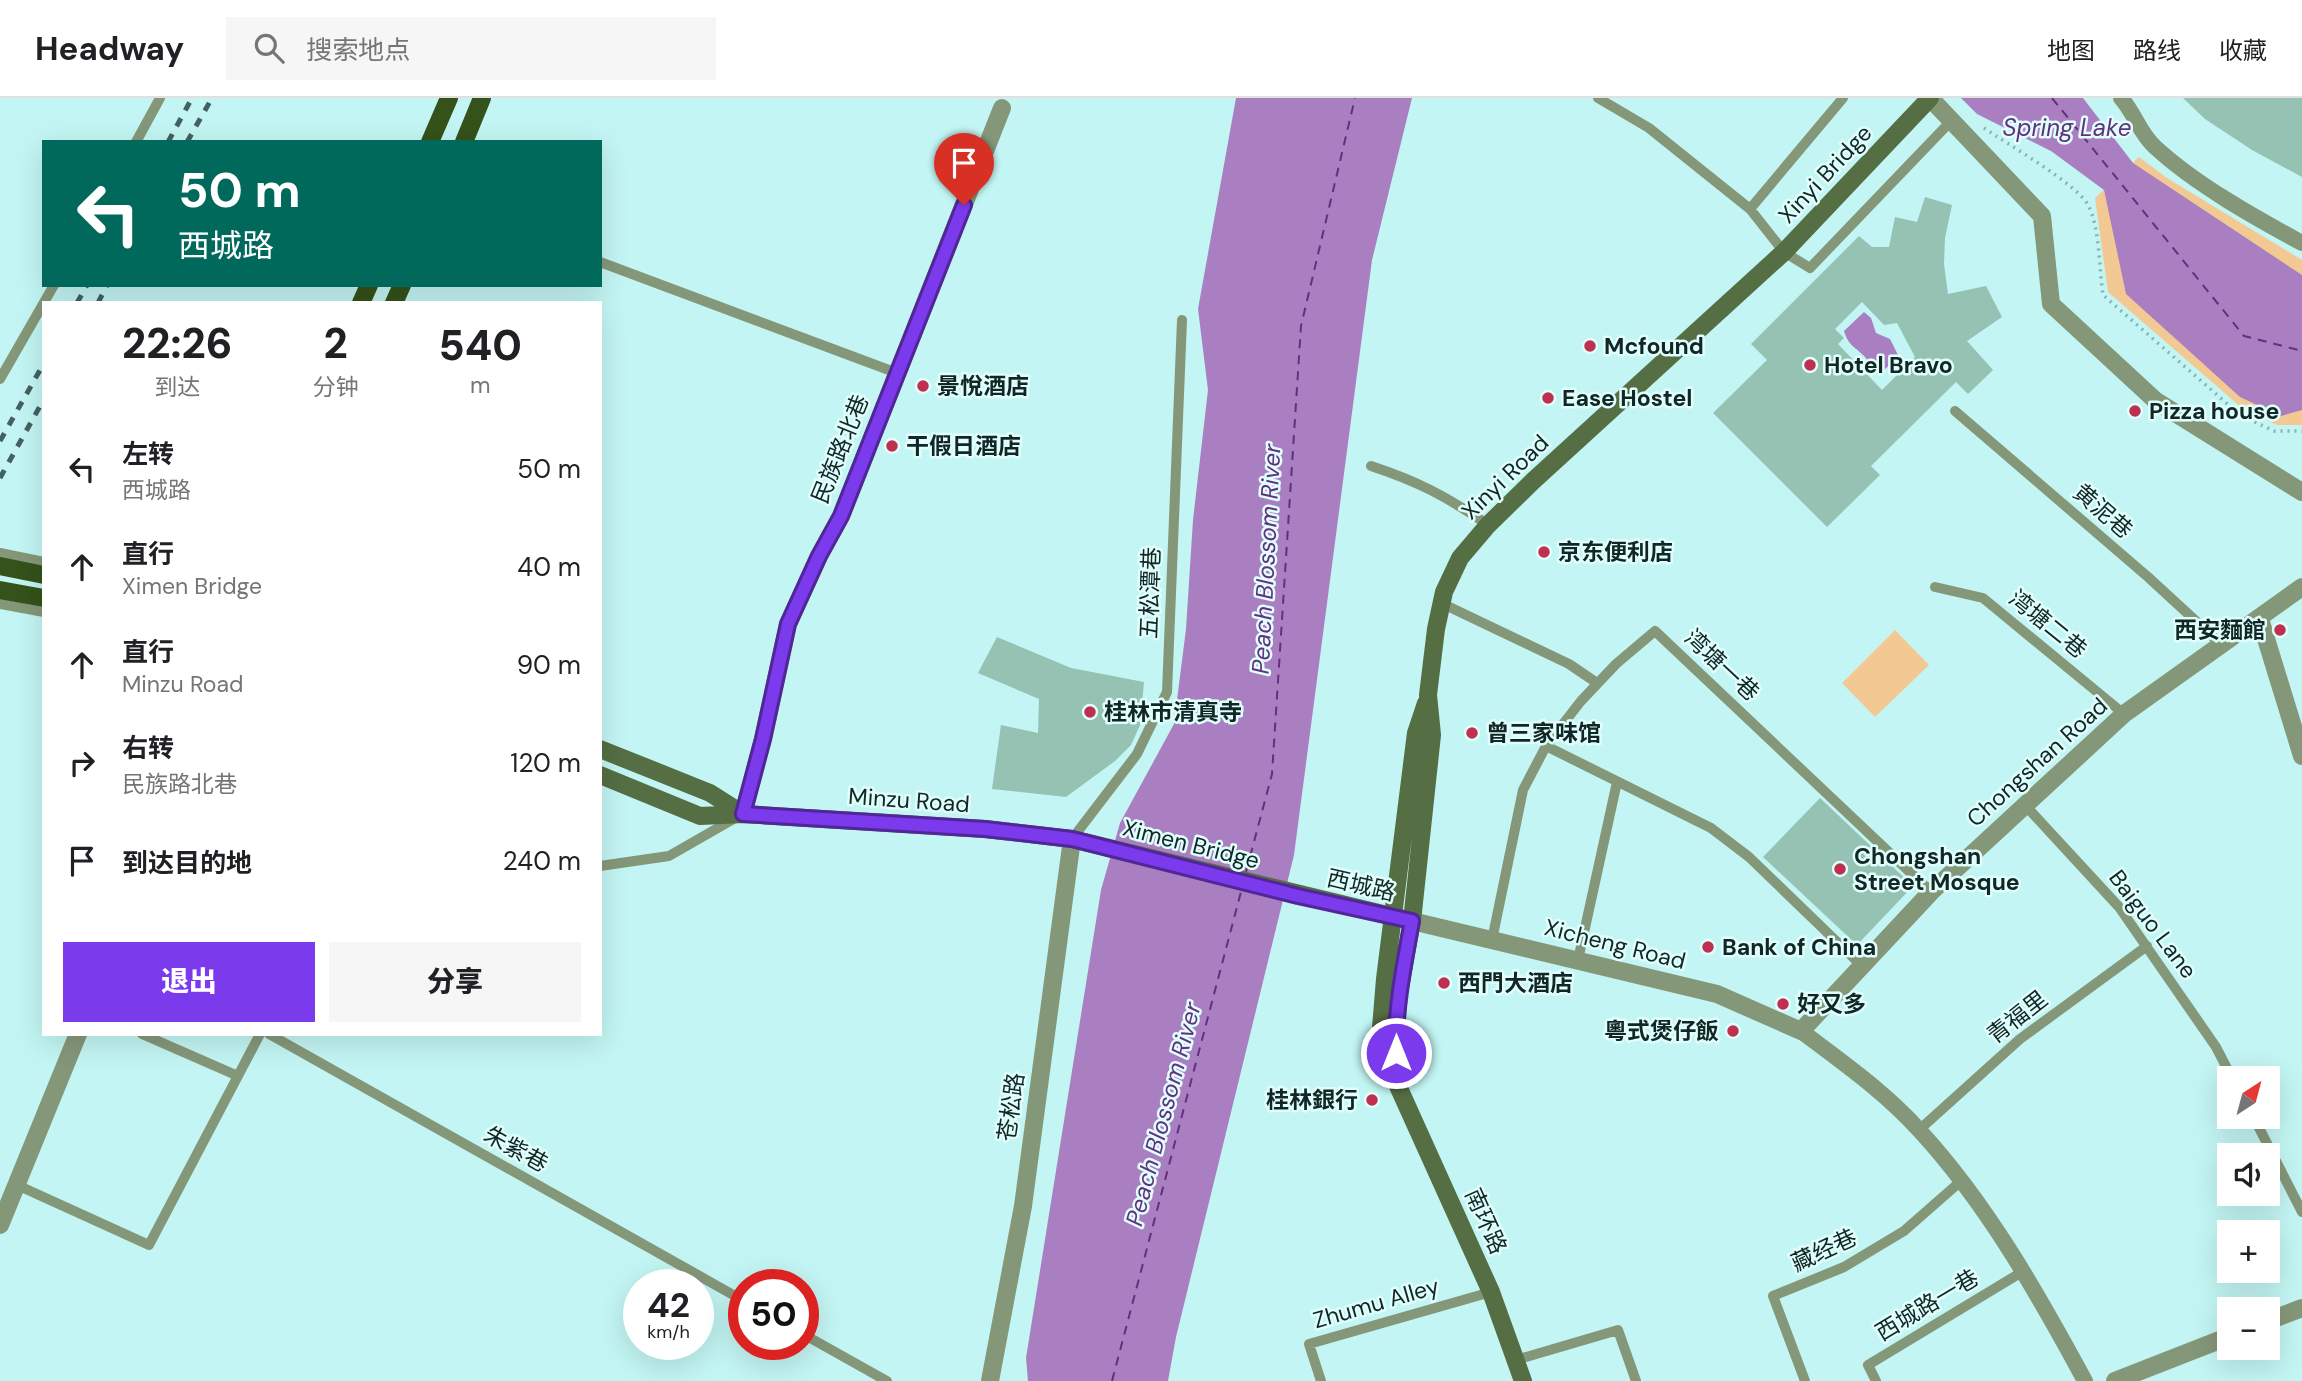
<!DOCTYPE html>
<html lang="zh">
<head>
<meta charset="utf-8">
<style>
	body { margin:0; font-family:"DM Sans","Noto Sans SC",sans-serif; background:#f6f6f6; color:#202124; height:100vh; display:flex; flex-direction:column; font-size:26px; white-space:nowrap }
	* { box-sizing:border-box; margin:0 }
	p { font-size:23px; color:#757577 }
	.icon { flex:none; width:38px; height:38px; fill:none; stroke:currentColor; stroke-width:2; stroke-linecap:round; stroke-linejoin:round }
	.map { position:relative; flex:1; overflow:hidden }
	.panel { position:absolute; left:42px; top:203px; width:560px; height:735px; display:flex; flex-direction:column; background:#fff; border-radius:0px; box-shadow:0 7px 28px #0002 }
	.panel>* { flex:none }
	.banner { position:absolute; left:42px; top:42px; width:560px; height:147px; border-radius:0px; box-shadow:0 7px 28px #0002; background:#00695c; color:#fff; overflow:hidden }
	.needle { width:46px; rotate:36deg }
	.buttons { position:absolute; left:2217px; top:968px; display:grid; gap:14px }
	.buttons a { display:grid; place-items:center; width:63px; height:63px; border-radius:0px; background:#fff; box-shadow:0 7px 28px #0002; font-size:35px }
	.speed { position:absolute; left:623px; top:1171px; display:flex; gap:14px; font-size:35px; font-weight:700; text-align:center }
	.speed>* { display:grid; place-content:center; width:91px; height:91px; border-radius:50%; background:#fff; box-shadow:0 7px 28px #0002; line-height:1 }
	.speed small { font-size:18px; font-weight:400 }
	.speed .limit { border:10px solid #d22; background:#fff; color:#111 }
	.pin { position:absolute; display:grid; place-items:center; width:60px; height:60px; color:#fff; margin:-72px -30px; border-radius:50% 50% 50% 0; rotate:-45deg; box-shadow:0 0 7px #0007 }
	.pin .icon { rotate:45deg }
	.me { position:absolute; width:77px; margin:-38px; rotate:0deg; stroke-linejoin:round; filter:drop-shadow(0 0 5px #0008) }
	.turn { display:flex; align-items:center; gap:24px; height:147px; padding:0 21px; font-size:32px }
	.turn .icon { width:91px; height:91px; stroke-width:2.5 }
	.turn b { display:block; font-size:49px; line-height:60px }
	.eta { display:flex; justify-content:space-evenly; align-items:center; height:119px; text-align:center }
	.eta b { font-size:42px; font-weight:800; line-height:49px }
	.cta { display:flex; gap:14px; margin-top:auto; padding:14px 21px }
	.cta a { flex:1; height:80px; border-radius:0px; background:#7c3aed; color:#fff; font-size:28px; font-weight:800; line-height:80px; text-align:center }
	.cta a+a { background:#f6f6f6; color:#202124 }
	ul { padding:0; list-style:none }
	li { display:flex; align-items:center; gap:21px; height:98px; padding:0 21px }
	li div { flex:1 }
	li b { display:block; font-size:26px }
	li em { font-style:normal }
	header { display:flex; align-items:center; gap:42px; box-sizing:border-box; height:98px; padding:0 35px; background:#fff; border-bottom:2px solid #e0e0e0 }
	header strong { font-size:33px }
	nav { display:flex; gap:38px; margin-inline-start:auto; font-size:24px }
	.search { width:490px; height:63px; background:#f6f6f6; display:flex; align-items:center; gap:18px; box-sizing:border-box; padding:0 24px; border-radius:0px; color:#757577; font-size:26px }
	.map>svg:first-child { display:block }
</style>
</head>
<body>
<header>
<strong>Headway</strong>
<div class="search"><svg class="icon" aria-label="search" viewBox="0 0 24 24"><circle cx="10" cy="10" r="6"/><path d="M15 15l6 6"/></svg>搜索地点</div>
<nav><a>地图</a><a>路线</a><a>收藏</a></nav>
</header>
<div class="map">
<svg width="2302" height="1283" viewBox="0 0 2302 1283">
	<rect width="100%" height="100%" fill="#c2f5f3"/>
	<path fill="#f3c993" d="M2139,59L2167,80L2302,162V327H2277L2242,310L2108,194L2095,100Z
		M1895,532L1929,567L1875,619L1842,585Z"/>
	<path fill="#a97fc1" d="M1236,0H1412L1372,162L1294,757L1176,1239L1168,1283H1028L1026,1260L1101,792L1120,725L1174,626L1186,531L1193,422L1208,292L1198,211Z
		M1961,0H2083L2133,65L2302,177V312L2281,318L2240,299L2126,196L2104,92L2051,53L1977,16Z
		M1864,214L1871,220L1876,235L1890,241L1899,259L1878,277C1872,272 1870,265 1865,259C1855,248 1849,249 1844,233Z"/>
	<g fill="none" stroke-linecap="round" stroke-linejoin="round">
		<path stroke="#642f7e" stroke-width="2" stroke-dasharray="9 7" stroke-linecap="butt" d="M2052,0L2244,238L2302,253
			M1246,774L1272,676L1301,228L1355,0
			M1112,1283L1242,790"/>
	</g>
	<path fill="#95c2b3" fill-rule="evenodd" d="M2183,0H2302V79L2252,52L2205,21Z
		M1925,99L1952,107L1945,140L1944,166L1948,196L1986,188L2002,219L1967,243L1993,272L1968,296L1956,284L1871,368L1880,377L1827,429L1713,315L1767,262L1751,246L1859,138L1872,149H1889L1895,119L1917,124ZM1862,204L1884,227L1897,225L1915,259L1882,292L1838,246L1844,240L1835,231Z
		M997,539L1071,570L1144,584L1140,627L1131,647L1115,663L1066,699L992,691L1001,627L1038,635L1039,601L978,575Z
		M1820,700L1913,788L1857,847L1763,759Z"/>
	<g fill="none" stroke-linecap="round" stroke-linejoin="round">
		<path stroke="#88b2b0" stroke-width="3.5" stroke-dasharray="2 5" stroke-linecap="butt" d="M1984,30C2007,46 2077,86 2088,107C2100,129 2099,171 2103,197L2240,317L2274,333H2302"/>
		<path stroke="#859779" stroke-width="10" d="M1598,0L1649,30L1750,111
			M1843,0L1750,111L1784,154L1810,170L1952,22
			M136,44L160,0
			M600,164L897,275
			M0,281L54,187
			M1955,313L2148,479L2222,547
			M1371,368C1417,383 1448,399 1488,427
			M0,455L44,464
			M1935,489L1983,500L2124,616
			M1441,505L1569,566L1597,585
			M0,506L44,514
			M1546,648L1711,730L1749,759L1862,868
			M2025,707L2119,809L2216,949L2232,980
			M1072,741L1137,656L1167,594L1182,222
			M600,768L669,758L737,719
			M1492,842L1523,692L1546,648L1581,603L1616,566L1655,533L1931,794
			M1578,862L1617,684
			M142,936L238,978
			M269,936L744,1203
			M2253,1018L2302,1114
			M1919,1032L2020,941L2147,848
			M17,1087L149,1147L260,936
			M803,1236L887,1283
			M1516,1262L1618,1232L1636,1283
			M1321,1283L1309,1246L1491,1194
			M1805,1283L1773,1198L1844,1169L1904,1133L1961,1083
			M1876,1283L1868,1267L2022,1174"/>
		<path stroke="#859779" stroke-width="16" d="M2121,0C2134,14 2140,36 2155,49C2195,86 2254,119 2302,145
			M1801,933C1842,964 1885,994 1920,1033C1987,1106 2038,1196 2085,1283"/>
		<path stroke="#859779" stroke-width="18" d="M743,716L763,641L788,526L819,458L841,418L1002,10
			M990,1283L1023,1108L1072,741"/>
		<path stroke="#859779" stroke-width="18" d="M1930,0L2042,118L2051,206L2156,303L2302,394
			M2260,521L2302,658
			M1412,823L1717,896L1801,933L1931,794L2124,616L2302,489
			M0,1127L78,936
			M2268,1223L2302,1210
			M2115,1283L2230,1238"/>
		<path stroke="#556e43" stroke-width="18" d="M1426,605L1416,635L1385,881L1381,930L1384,957L1491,1194L1523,1283
			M600,651L710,695L743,716L985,731L1072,741L1412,823
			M600,677L700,718L743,716
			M1397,986L1395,931L1399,895L1412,823L1432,637L1428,597L1436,531L1444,494L1460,460L1488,427L1533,383L1784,154L1930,0"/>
		<path stroke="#34521a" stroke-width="18" d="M430,44L449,0
			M464,44L482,0
			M361,205L369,187
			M394,205L402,187
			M0,468L44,477
			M0,492L44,500"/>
		<path stroke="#43615f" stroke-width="5" stroke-dasharray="9 9" stroke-linecap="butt" d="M168,44L192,0
			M187,44L212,0
			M77,205L87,187
			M98,205L107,187
			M0,343L44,265
			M0,380L44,301"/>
	</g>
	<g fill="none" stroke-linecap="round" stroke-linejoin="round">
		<g stroke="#51269a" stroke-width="18">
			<path id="route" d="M964,107L841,418L819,458L788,526L763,641L743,716L985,731L1072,741L1298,798L1412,823C1404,867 1395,910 1396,955"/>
		</g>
		<use href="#route" stroke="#7c3aed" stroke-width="12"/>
	</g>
	<g fill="#bf2f50" stroke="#e0fefc" stroke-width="2.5">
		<circle cx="1590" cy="248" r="7"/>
		<circle cx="1810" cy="267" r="7"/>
		<circle cx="923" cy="288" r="7"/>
		<circle cx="1548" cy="300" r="7"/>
		<circle cx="2135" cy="313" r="7"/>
		<circle cx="892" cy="348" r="7"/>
		<circle cx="1544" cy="454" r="7"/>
		<circle cx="2280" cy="532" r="7"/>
		<circle cx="1090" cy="614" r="7"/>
		<circle cx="1472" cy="635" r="7"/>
		<circle cx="1840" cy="771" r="7"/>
		<circle cx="1708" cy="849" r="7"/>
		<circle cx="1444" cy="885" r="7"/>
		<circle cx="1783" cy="906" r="7"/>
		<circle cx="1733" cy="933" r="7"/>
		<circle cx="1372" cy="1002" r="7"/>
	</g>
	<g text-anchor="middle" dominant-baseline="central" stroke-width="5" stroke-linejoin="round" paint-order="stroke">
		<g font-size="23" fill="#112625" stroke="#e0fefc">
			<text transform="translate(1825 76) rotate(-47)">Xinyi Bridge</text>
			<text transform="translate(840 351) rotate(-68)">民族路北巷</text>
			<text transform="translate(1505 379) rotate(-44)">Xinyi Road</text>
			<text transform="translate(2103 413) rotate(41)">黄泥巷</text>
			<text transform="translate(1150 495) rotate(-88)">五松潭巷</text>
			<text transform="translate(2048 526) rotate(39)">湾塘二巷</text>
			<text transform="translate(1722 567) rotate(43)">湾塘一巷</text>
			<text transform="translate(2037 664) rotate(-42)">Chongshan Road</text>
			<text transform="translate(909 702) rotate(4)">Minzu Road</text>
			<text transform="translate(1191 746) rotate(14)">Ximen Bridge</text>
			<text transform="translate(1361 787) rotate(13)">西城路</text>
			<text transform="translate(2153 826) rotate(53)">Baiguo Lane</text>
			<text transform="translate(1615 846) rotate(14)">Xicheng Road</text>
			<text transform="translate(2017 919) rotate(-38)">青福里</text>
			<text transform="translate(1011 1009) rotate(-82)">苍松路</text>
			<text transform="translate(516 1051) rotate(29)">朱紫巷</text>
			<text transform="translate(1486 1123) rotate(66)">南环路</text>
			<text transform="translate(1824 1152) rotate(-25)">藏经巷</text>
			<text transform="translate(1376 1205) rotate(-16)">Zhumu Alley</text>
			<text transform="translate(1927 1207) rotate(-31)">西城路一巷</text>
		</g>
		<g font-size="23" font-weight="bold" fill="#112625" stroke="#e0fefc" text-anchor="start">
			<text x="1604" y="248">Mcfound</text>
			<text x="1824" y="267">Hotel Bravo</text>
			<text x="937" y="288">景悅酒店</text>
			<text x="1562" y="300">Ease Hostel</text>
			<text x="2149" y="313">Pizza house</text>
			<text x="906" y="348">干假日酒店</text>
			<text x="1558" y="454">京东便利店</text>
			<text x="2266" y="532" text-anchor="end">西安麵館</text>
			<text x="1104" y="614">桂林市清真寺</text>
			<text x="1486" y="635">曾三家味馆</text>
			<text x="1854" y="758">Chongshan<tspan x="1854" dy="26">Street Mosque</tspan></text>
			<text x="1722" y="849">Bank of China</text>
			<text x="1458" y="885">西門大酒店</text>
			<text x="1797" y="906">好又多</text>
			<text x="1719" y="933" text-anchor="end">粵式煲仔飯</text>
			<text x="1358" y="1002" text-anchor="end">桂林銀行</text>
		</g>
		<g font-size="24" font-style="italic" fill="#642f7e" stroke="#e0fefc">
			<text x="2067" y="29">Spring Lake</text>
			<text transform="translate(1266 461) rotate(-87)">Peach Blossom River</text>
			<text transform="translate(1163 1016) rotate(-75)">Peach Blossom River</text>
		</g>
	</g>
</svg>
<div class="buttons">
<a><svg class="needle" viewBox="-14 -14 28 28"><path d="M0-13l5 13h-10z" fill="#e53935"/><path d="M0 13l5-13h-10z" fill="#757577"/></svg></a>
<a><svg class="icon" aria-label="sound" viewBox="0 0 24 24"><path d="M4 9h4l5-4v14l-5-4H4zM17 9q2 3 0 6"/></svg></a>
<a>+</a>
<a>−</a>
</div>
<div class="speed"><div>42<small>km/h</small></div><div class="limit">50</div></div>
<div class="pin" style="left:964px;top:107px;background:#d93025"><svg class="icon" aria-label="arrive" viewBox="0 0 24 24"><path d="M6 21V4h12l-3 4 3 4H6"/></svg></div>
<svg class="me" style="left:1396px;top:955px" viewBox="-20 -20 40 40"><circle r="17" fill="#7c3aed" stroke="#fff" stroke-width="3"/><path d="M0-11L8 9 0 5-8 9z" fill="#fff"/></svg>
<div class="banner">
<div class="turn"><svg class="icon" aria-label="left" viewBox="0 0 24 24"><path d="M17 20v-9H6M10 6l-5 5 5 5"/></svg><div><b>50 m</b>西城路</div></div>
</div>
<section class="panel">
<div class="eta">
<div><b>22:26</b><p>到达</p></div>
<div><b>2</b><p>分钟</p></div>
<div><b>540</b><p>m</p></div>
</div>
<ul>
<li><svg class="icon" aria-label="left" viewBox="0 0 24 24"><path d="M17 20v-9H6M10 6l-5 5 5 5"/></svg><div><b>左转</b><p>西城路</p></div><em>50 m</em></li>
<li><svg class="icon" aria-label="ahead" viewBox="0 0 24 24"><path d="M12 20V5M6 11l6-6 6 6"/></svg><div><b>直行</b><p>Ximen Bridge</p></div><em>40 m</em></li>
<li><svg class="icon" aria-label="ahead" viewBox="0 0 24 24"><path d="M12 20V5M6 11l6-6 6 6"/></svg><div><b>直行</b><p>Minzu Road</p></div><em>90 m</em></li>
<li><svg class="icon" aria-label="right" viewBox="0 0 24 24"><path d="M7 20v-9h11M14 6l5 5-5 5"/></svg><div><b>右转</b><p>民族路北巷</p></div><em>120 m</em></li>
<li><svg class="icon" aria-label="arrive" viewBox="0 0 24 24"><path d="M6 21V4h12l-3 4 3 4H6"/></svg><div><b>到达目的地</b></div><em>240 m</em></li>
</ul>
<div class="cta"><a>退出</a><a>分享</a></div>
</section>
</div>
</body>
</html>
